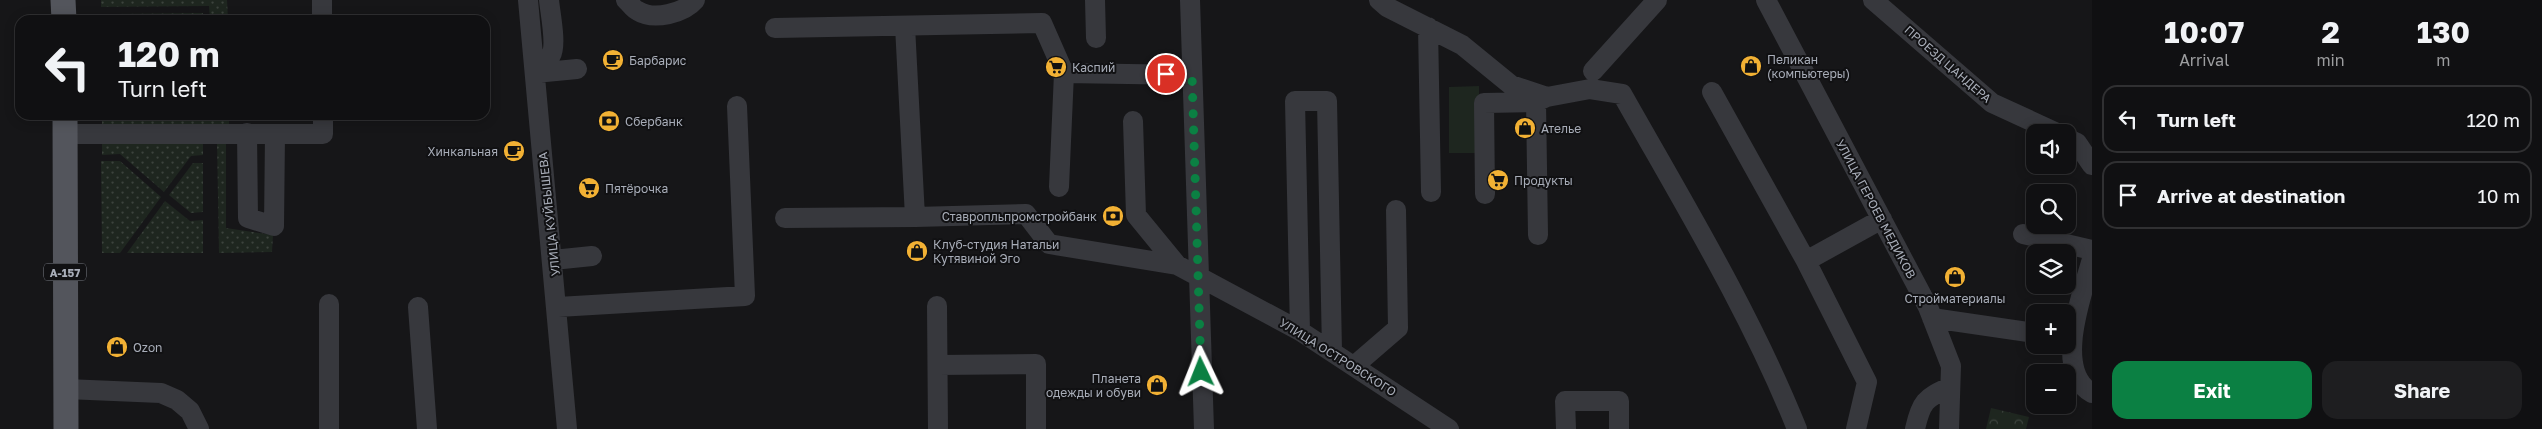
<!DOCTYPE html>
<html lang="en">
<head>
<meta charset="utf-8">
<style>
	body { margin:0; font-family:"Golos Text",sans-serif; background:#1e1e20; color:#f1f3f6; height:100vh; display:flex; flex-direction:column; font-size:19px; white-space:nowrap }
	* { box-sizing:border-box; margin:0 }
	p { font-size:16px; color:#9c9d9f }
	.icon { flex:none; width:28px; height:28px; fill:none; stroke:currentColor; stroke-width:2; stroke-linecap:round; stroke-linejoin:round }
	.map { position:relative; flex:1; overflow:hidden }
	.sheet { display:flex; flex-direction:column; background:#101012; width:450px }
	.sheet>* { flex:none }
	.guide { position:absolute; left:15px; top:15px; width:475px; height:105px; border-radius:15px; box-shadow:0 2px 12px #0003,0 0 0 1px #303032; background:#101012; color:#f1f3f6; overflow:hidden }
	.tools { position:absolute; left:2026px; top:124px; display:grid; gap:10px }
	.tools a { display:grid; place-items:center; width:50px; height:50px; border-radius:10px; background:#101012; box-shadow:0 2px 12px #0003,0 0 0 1px #303032; font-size:25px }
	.pin { position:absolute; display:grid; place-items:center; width:42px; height:42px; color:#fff; margin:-21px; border:2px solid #fff; border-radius:50%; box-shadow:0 1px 5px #0007 }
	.me { position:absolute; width:55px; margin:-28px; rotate:358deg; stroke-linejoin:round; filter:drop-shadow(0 0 4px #0008) }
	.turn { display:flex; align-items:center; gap:18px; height:105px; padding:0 20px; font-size:22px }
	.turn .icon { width:65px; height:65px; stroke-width:2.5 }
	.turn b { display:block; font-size:35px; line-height:42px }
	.eta { display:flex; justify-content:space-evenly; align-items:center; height:85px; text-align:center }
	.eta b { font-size:30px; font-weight:700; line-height:35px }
	.button { display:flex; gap:10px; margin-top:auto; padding:10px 20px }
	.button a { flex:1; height:58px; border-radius:15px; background:#0b8043; color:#fff; font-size:20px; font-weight:700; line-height:58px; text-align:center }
	.button a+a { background:#1e1e20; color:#f1f3f6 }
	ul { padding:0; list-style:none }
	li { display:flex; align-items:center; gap:15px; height:68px; margin:0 10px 8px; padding:0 10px; border:2px solid #303032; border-radius:15px }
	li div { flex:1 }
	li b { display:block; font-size:19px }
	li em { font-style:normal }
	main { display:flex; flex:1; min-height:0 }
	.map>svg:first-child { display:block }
</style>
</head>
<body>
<main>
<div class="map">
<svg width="2092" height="429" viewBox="0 0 2092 429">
	<defs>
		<pattern id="grass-dots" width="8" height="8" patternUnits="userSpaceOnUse" patternTransform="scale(1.25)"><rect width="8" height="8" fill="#1e261f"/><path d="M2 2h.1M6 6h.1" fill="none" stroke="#3c433d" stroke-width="1.8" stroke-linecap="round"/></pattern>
		<pattern id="forest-crowns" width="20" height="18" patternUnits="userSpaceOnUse" patternTransform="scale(1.25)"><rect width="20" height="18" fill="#1e261f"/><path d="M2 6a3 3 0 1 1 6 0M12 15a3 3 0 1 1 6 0" fill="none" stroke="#3c433d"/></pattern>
	</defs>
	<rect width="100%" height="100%" fill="#161618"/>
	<path fill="url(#grass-dots)" d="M101,0H227L228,20H210L209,6L101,7Z
		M203,13V20H116V14Z
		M102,115H229V125H102Z
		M102,141H203V155L191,156L164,192L120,154L102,155Z
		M217,141H226V228L273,235L272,252L219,253Z
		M101,161H120L161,197L120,253H102Z
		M193,163H203V212L191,213L169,195Z
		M165,201L190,221L203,220V253H127Z"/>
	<path fill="url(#forest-crowns)" d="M1991,408L2029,417L2026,429H1986Z"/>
	<path fill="#1e261f" d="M1479,86V153H1449V87Z"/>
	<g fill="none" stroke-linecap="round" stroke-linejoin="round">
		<path stroke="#37383d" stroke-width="20" d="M322,0V20
			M528,0L567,429
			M626,0C630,3 633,9 638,11C654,21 684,13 695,0
			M1095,0L1096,38
			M1190,0L1204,429
			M1379,0L1387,7L1462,45L1511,85L1547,97L1590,89L1622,94C1684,204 1750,312 1797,429
			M1766,0L1928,307L1951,366L1949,429
			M1873,0L1992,103L2055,132
			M905,26L915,217L1026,214L1049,244L1177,265L1300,331L1449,429
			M1428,27L1431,192
			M775,28L1042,23L1064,73L1059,187
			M534,63C541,62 548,61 551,55C557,45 550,12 549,0
			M1593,71L1657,0
			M535,73L577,69
			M1064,73L1192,75
			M1712,92L1806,261L1867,382L1856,429
			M1133,121L1136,215L1177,265
			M247,133L248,218L274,226L275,134
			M65,134H323V115
			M2068,139L2077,143L2092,165
			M1485,194L1484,103L1536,102
			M785,218L915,217
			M2023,234L2092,250
			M1538,235L1536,102L1547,97
			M2092,259C2083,292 2052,371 2092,393
			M553,260L592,256
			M1806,261L1882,219
			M937,306L938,429
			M418,307L427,429
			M558,307L745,296L737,106
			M1932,318L2035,333
			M1300,331L1295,101H1327L1332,351
			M938,365L1036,364V429
			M1354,366L1398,328L1396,210
			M66,389L161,393L177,400L190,411L199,429
			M329,429V304
			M1566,429L1565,401H1619V429
			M1915,429C1921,402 1925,398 1950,387"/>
		<path stroke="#53555c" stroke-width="25" d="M63,0L64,20
			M65,115L66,429"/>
	</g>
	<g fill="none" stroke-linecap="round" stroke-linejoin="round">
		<path stroke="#0b8043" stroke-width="9" stroke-dasharray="0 16.2" d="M1166,74L1192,75L1201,372"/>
	</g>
	<defs>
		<g id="cafe-disc" transform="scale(1.125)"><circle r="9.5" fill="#f2b134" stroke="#111113"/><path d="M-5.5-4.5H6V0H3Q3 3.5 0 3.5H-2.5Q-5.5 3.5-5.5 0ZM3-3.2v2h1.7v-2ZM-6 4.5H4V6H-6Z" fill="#111"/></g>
		<g id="shop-disc" transform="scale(1.125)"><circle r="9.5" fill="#f2b134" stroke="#111113"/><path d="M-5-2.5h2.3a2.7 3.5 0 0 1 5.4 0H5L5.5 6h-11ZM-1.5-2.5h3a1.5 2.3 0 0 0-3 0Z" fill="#111"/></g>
		<g id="supermarket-disc" transform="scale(1.125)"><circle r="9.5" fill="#f2b134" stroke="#111113"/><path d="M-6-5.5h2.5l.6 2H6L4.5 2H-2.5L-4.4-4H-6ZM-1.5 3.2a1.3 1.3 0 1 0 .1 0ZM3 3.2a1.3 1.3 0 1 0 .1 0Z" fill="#111"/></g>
		<g id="bank-disc" transform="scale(1.125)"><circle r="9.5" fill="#f2b134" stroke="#111113"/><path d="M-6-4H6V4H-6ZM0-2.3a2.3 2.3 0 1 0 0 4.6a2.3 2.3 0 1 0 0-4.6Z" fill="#111"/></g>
	</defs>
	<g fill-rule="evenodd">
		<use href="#cafe-disc" x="613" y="60"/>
		<use href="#shop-disc" x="1751" y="66"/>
		<use href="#supermarket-disc" x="1056" y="67"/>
		<use href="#bank-disc" x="609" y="121"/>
		<use href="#shop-disc" x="1525" y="128"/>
		<use href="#cafe-disc" x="514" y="151"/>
		<use href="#supermarket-disc" x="1498" y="180"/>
		<use href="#supermarket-disc" x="589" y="188"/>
		<use href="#bank-disc" x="1113" y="216"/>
		<use href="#shop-disc" x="917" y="251"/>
		<use href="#shop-disc" x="1955" y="277"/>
		<use href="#shop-disc" x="117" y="347"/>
		<use href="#shop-disc" x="1157" y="385"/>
	</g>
	<g text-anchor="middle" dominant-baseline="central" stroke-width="4" stroke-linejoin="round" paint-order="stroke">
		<rect fill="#111113" stroke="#7b7e86" stroke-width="1" x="44" y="263.5" width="42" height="17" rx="4"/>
		<g font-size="11" font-weight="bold" fill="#a8adb8">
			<text x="65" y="272">А-157</text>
		</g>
		<g font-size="12" fill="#a8adb8" stroke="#111113" text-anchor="start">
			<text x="1767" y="59">Пеликан<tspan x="1767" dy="14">(компьютеры)</tspan></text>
			<text x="629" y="60">Барбарис</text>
			<text x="1072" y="67">Каспий</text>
			<text x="625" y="121">Сбербанк</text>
			<text x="1541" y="128">Ателье</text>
			<text x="498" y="151" text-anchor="end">Хинкальная</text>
			<text x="1514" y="180">Продукты</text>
			<text x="605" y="188">Пятёрочка</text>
			<text x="1097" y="216" text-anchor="end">Ставропльпромстройбанк</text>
			<text x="933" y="244">Клуб-студия Натальи<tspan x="933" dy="14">Кутявиной Эго</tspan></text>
			<text x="1955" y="298" text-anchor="middle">Стройматериалы</text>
			<text x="133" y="347">Ozon</text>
			<text x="1141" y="378" text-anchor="end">Планета<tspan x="1141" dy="14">одежды и обуви</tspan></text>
		</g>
		<g font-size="12" fill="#a8adb8" stroke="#111113">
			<text transform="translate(1948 64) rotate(41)">ПРОЕЗД ЦАНДЕРА</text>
			<text transform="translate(1876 209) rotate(62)">УЛИЦА ГЕРОЕВ МЕДИКОВ</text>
			<text transform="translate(549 214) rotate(-96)">УЛИЦА КУЙБЫШЕВА</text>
			<text transform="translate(1338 357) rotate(32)">УЛИЦА ОСТРОВСКОГО</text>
		</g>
	</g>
</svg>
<div class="tools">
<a><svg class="icon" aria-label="sound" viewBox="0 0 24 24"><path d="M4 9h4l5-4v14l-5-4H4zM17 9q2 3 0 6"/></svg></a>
<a><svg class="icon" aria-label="search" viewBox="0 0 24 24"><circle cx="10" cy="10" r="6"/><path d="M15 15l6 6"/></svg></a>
<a><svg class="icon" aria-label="layers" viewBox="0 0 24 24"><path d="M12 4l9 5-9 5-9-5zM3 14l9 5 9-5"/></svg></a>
<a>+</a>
<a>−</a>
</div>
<div class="pin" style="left:1166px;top:74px;background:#d93025"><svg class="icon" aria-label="arrive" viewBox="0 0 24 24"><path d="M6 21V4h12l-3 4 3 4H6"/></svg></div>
<svg class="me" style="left:1201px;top:372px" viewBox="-20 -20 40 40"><path d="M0-17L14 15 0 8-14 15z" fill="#0b8043" stroke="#fff" stroke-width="4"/></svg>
<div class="guide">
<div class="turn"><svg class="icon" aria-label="left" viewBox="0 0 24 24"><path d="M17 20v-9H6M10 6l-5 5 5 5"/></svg><div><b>120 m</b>Turn left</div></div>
</div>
</div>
<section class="sheet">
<div class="eta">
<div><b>10:07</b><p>Arrival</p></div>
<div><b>2</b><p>min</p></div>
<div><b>130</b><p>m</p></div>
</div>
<ul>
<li><svg class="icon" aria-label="left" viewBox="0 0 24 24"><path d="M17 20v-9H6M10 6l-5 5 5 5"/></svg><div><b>Turn left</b></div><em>120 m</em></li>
<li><svg class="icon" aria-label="arrive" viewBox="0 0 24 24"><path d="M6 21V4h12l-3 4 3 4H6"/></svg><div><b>Arrive at destination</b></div><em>10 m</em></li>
</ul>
<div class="button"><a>Exit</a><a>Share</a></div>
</section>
</main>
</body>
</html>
